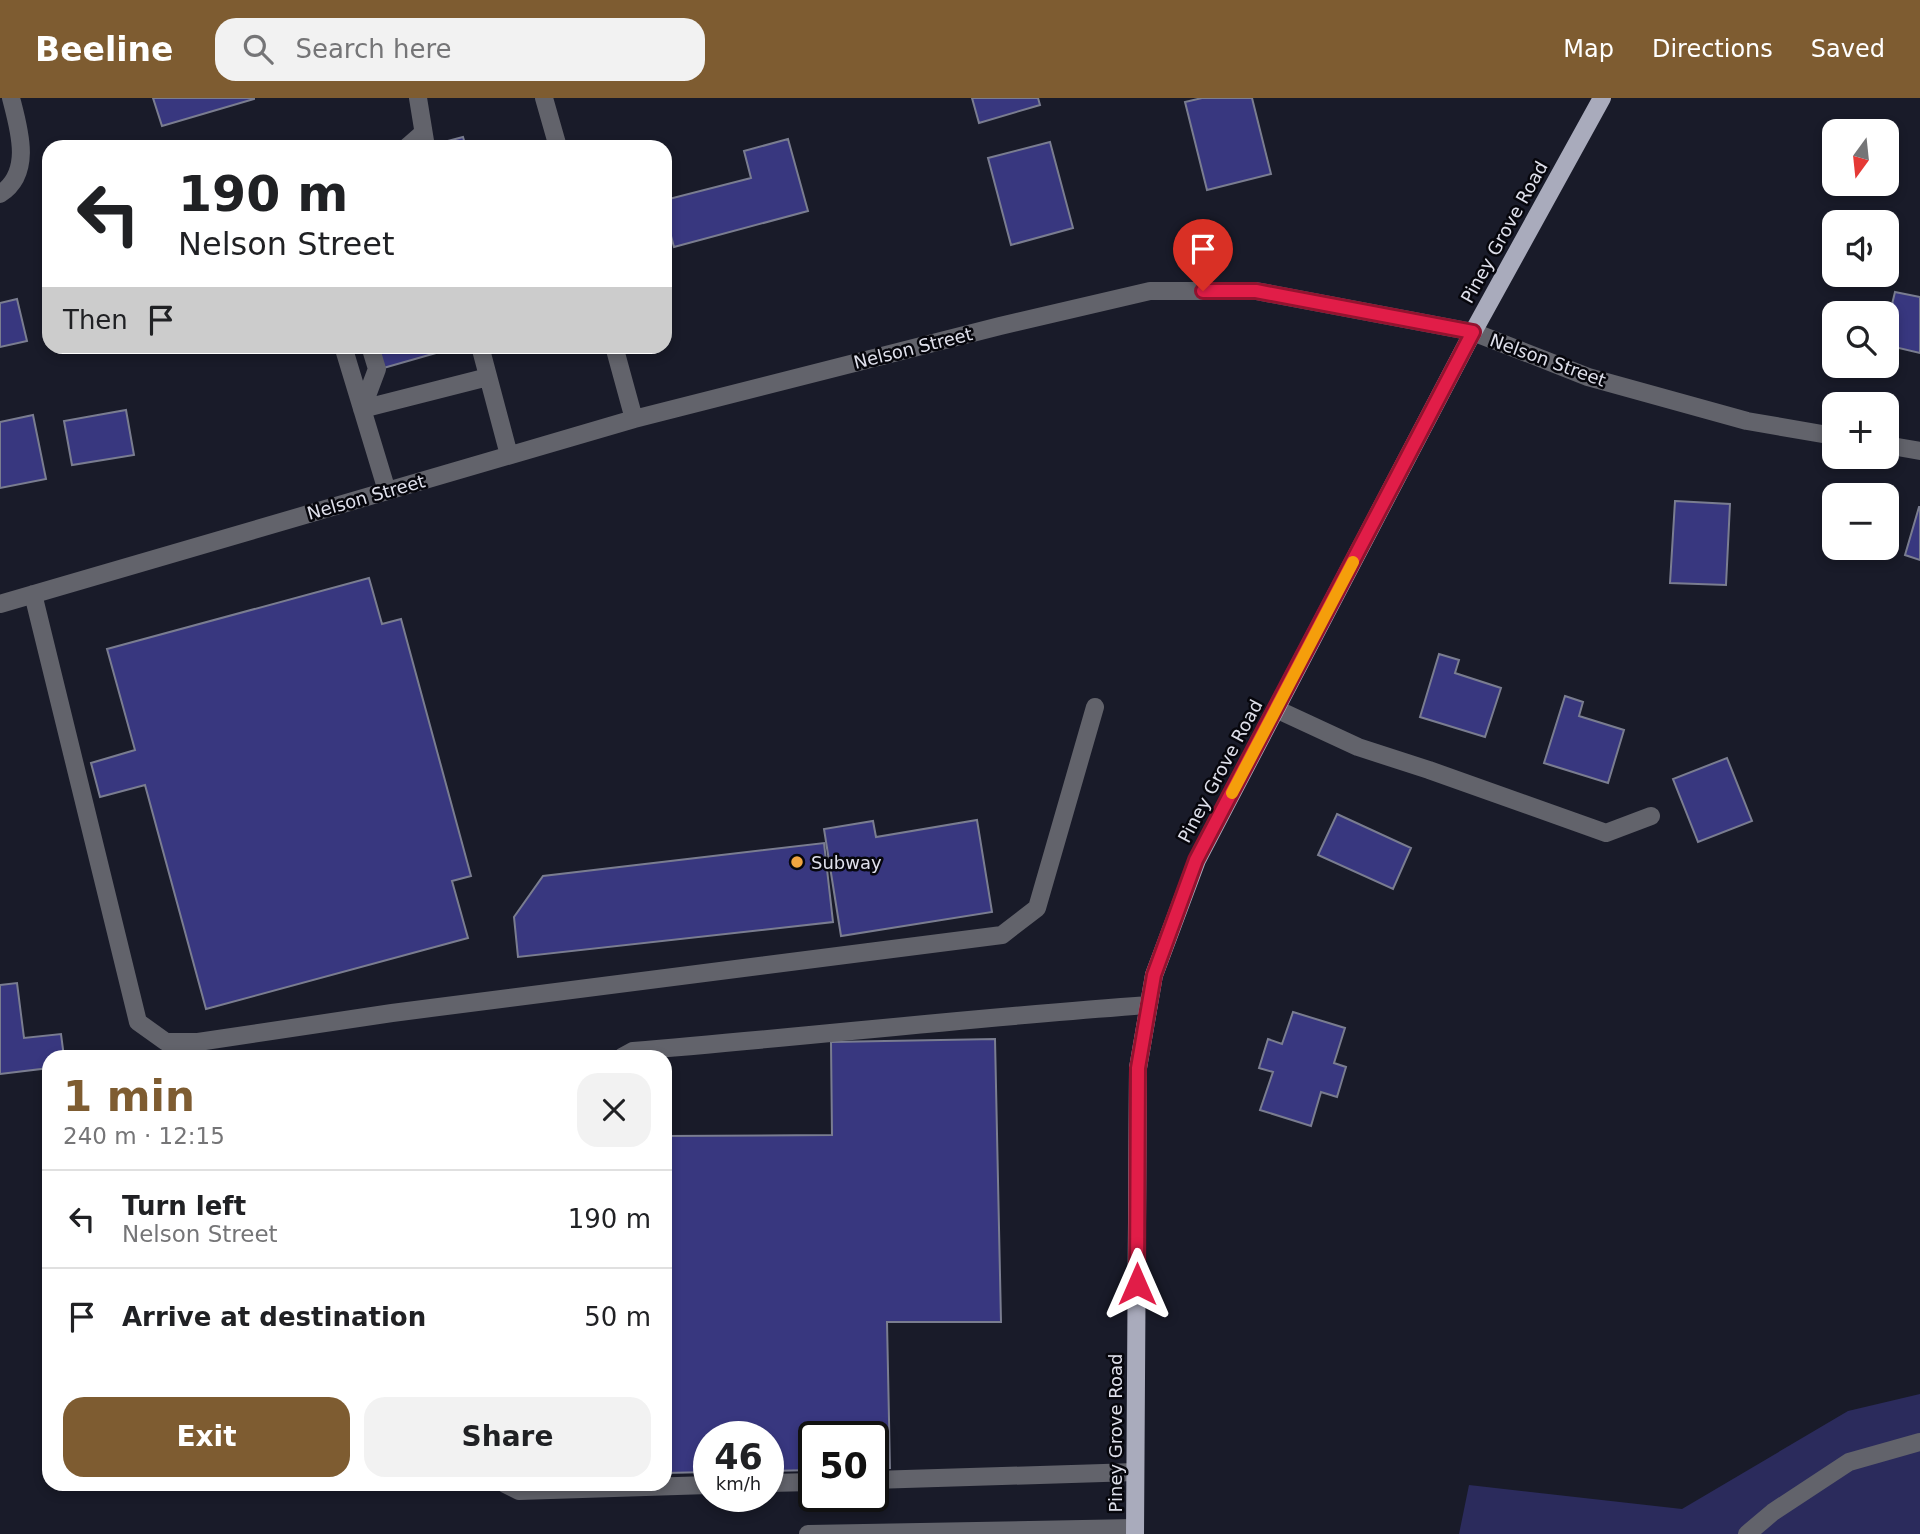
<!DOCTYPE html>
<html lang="en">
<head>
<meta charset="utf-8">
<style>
	body { margin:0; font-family:"DejaVu Sans",sans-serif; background:#f2f2f2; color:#202124; height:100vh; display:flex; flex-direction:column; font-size:26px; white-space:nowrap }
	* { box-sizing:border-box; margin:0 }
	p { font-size:23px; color:#757577 }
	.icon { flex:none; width:38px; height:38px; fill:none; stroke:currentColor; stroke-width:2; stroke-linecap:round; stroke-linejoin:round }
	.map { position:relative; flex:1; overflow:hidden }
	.side { position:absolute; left:42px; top:952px; width:630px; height:441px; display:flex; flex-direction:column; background:#fff; border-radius:21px; box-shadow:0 4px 10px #0003 }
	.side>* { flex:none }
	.guide { position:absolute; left:42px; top:42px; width:630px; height:214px; border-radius:21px; box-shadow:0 4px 10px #0003; background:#fff; color:#202124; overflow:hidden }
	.needle { width:46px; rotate:195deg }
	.tools { position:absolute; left:1822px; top:21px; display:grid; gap:14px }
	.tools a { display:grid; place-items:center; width:77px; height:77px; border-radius:14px; background:#fff; box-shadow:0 4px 10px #0003; font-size:35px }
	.speed { position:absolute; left:693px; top:1323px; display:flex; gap:14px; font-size:35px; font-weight:700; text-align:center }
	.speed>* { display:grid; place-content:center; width:91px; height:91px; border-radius:50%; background:#fff; box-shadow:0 4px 10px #0003; line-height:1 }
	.speed small { font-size:18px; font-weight:400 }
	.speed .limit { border:4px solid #111; border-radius:10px; background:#fff; color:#111 }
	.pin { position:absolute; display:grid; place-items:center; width:60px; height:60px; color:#fff; margin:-72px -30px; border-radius:50% 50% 50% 0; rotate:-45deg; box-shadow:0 0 7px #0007 }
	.pin .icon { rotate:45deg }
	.me { position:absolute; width:77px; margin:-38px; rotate:0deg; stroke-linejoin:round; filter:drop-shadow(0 0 5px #0008) }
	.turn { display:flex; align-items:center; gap:24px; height:147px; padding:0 21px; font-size:32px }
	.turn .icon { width:91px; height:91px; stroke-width:2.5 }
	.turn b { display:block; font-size:49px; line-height:60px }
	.then { display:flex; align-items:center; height:66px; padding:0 21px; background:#0003; gap:14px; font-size:26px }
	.round { display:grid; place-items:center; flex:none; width:74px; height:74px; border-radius:21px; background:#f2f2f2 }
	.summary { display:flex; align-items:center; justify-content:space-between; height:119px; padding:0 21px }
	h1 { font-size:42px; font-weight:800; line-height:52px; color:#7e5c31 }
	.cta { display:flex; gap:14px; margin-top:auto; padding:14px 21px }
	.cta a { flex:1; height:80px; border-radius:21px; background:#7e5c31; color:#fff; font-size:28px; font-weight:800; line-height:80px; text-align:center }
	.cta a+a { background:#f2f2f2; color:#202124 }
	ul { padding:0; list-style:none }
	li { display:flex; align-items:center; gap:21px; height:98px; padding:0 21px; border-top:2px solid #e0e0e0 }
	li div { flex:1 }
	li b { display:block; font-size:26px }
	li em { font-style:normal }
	header { display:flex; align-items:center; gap:42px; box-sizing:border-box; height:98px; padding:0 35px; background:#7e5c31; color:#fff }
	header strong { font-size:33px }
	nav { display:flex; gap:38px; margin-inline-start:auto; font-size:24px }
	.search { width:490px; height:63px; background:#f2f2f2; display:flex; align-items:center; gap:18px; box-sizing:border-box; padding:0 24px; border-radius:21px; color:#757577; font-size:26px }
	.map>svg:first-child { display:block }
</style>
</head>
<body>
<header>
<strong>Beeline</strong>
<div class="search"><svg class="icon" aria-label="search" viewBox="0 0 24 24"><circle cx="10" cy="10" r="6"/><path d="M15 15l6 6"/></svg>Search here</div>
<nav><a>Map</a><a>Directions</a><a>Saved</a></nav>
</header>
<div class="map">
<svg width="1920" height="1436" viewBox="0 0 1920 1436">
	<rect width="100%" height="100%" fill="#191b29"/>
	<path fill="#2b2b5c" d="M1920,1296V1436H1459L1469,1387L1682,1411L1848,1313Z"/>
	<path fill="#38377f" stroke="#7a7d90" stroke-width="2" d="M153,0H254V1L162,28Z
		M972,0H1038L1040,7L979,25Z
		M1202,0H1252L1271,76L1207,92L1185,4Z
		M463,39L466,49H446L444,44Z
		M788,41L808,113L674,149L665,116V102L751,80L744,53Z
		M1050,44L1073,130L1011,147L988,60Z
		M1895,194L1920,199V255L1886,247V231Z
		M17,201L27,243L0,249V205Z
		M373,248H442L443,253L380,271Z
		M126,312L134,357L72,367L64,323Z
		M33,317L46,381L0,390V324Z
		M1675,403L1730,406L1726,487L1670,485Z
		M1919,409H1920V462L1905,457Z
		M369,480L382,526L401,521L471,778L452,783L468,840L206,911L145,687L100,699L91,665L135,652L107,551Z
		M1439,556L1459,562L1455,575L1501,590L1485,639L1420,619Z
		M1565,598L1583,604L1579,618L1624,632L1608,685L1544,665Z
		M1727,660L1752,723L1698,744L1673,681Z
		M1337,716L1411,750L1393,791L1318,757Z
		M977,722L992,814L841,838L824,731L873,723L876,739Z
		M824,745L833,824L518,859L514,819L543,778Z
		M17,885L24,940L61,936L64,959H49V970L0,976V887Z
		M1293,914L1345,930L1334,965L1346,969L1337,999L1321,994L1311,1028L1260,1012L1273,974L1259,970L1268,941L1282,946Z
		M995,941L1001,1224H887L890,1370L873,1371V1339H814V1372L768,1373V1339H709V1374L665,1375V1038L832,1037L831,944Z"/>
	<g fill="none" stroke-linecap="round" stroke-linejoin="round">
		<path stroke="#62636b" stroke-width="18" d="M418,0L426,49
			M544,0L558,49
			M407,49L423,35
			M0,96C33,75 19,31 11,0
			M343,248L387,393
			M480,248L509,357
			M614,248L634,321
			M362,311L488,279
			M362,311L377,271L370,248
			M1886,347L1920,353
			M33,496L138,924L166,944H198L392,915L1002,837L1037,810L1095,609
			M0,506L634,321L1000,228L1150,193H1256L1473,234L1588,279L1747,323L1834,338
			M1276,611L1358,649L1429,672L1606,735L1651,718
			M622,959L633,953C805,939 977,919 1149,907
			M873,1382L1135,1374
			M768,1385L814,1384
			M505,1386L519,1393L709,1387
			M808,1436L1135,1430
			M1747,1436L1773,1414L1849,1364L1920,1344"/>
		<path stroke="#a9abbc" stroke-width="18" d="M1135,1436L1138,970L1154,877L1197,762L1473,234L1602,0"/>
	</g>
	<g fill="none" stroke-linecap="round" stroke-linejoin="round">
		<g stroke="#92132f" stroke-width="18">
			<path id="route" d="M1137,1186L1138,970L1154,877L1196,762L1473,234L1256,193H1203"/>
		</g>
		<use href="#route" stroke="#e11d48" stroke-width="12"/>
		<path stroke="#f59e0b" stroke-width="12" d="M1232,695L1353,464"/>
	</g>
	<circle fill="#f2a540" stroke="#06060c" stroke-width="2.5" cx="797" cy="764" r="7"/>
	<g text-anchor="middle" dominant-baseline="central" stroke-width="5" stroke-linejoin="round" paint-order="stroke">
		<g font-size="18" fill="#dfe0eb" stroke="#06060c">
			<text transform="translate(1504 134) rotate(-61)">Piney Grove Road</text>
			<text transform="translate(913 250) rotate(-14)">Nelson Street</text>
			<text transform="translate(1548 262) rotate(20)">Nelson Street</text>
			<text transform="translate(366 399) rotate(-16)">Nelson Street</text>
			<text transform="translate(1220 673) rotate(-62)">Piney Grove Road</text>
			<text transform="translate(1115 1335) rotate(-90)">Piney Grove Road</text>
		</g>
		<g font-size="18" fill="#dfe0eb" stroke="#06060c" text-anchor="start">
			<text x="811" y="764">Subway</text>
		</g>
	</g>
</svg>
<div class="tools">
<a><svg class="needle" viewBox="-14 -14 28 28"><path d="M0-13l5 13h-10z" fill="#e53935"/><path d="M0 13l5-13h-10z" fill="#757577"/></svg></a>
<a><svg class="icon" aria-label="sound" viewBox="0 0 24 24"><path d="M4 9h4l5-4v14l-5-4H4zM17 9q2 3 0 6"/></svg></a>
<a><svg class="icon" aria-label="search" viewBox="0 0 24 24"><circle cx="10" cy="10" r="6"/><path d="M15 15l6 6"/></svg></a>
<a>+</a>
<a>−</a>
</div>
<div class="speed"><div>46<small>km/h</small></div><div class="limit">50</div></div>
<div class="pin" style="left:1203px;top:193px;background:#d93025"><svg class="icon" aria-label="arrive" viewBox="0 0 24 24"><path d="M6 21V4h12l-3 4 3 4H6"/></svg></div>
<svg class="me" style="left:1137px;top:1186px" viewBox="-20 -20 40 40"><path d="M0-17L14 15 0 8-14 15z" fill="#e11d48" stroke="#fff" stroke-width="4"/></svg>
<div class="guide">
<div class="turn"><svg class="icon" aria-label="left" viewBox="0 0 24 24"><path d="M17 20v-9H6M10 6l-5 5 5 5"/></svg><div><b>190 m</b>Nelson Street</div></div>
<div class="then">Then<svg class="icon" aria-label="arrive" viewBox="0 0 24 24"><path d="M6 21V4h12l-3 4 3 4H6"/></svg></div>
</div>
<section class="side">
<div class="summary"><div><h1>1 min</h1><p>240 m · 12:15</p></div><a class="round"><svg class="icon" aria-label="close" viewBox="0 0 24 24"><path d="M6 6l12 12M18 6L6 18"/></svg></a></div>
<ul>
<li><svg class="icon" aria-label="left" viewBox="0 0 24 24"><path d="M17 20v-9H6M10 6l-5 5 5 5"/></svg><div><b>Turn left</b><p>Nelson Street</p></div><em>190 m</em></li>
<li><svg class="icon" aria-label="arrive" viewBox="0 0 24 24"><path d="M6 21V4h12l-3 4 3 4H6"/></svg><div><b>Arrive at destination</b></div><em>50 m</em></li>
</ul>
<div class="cta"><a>Exit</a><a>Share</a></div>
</section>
</div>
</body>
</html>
